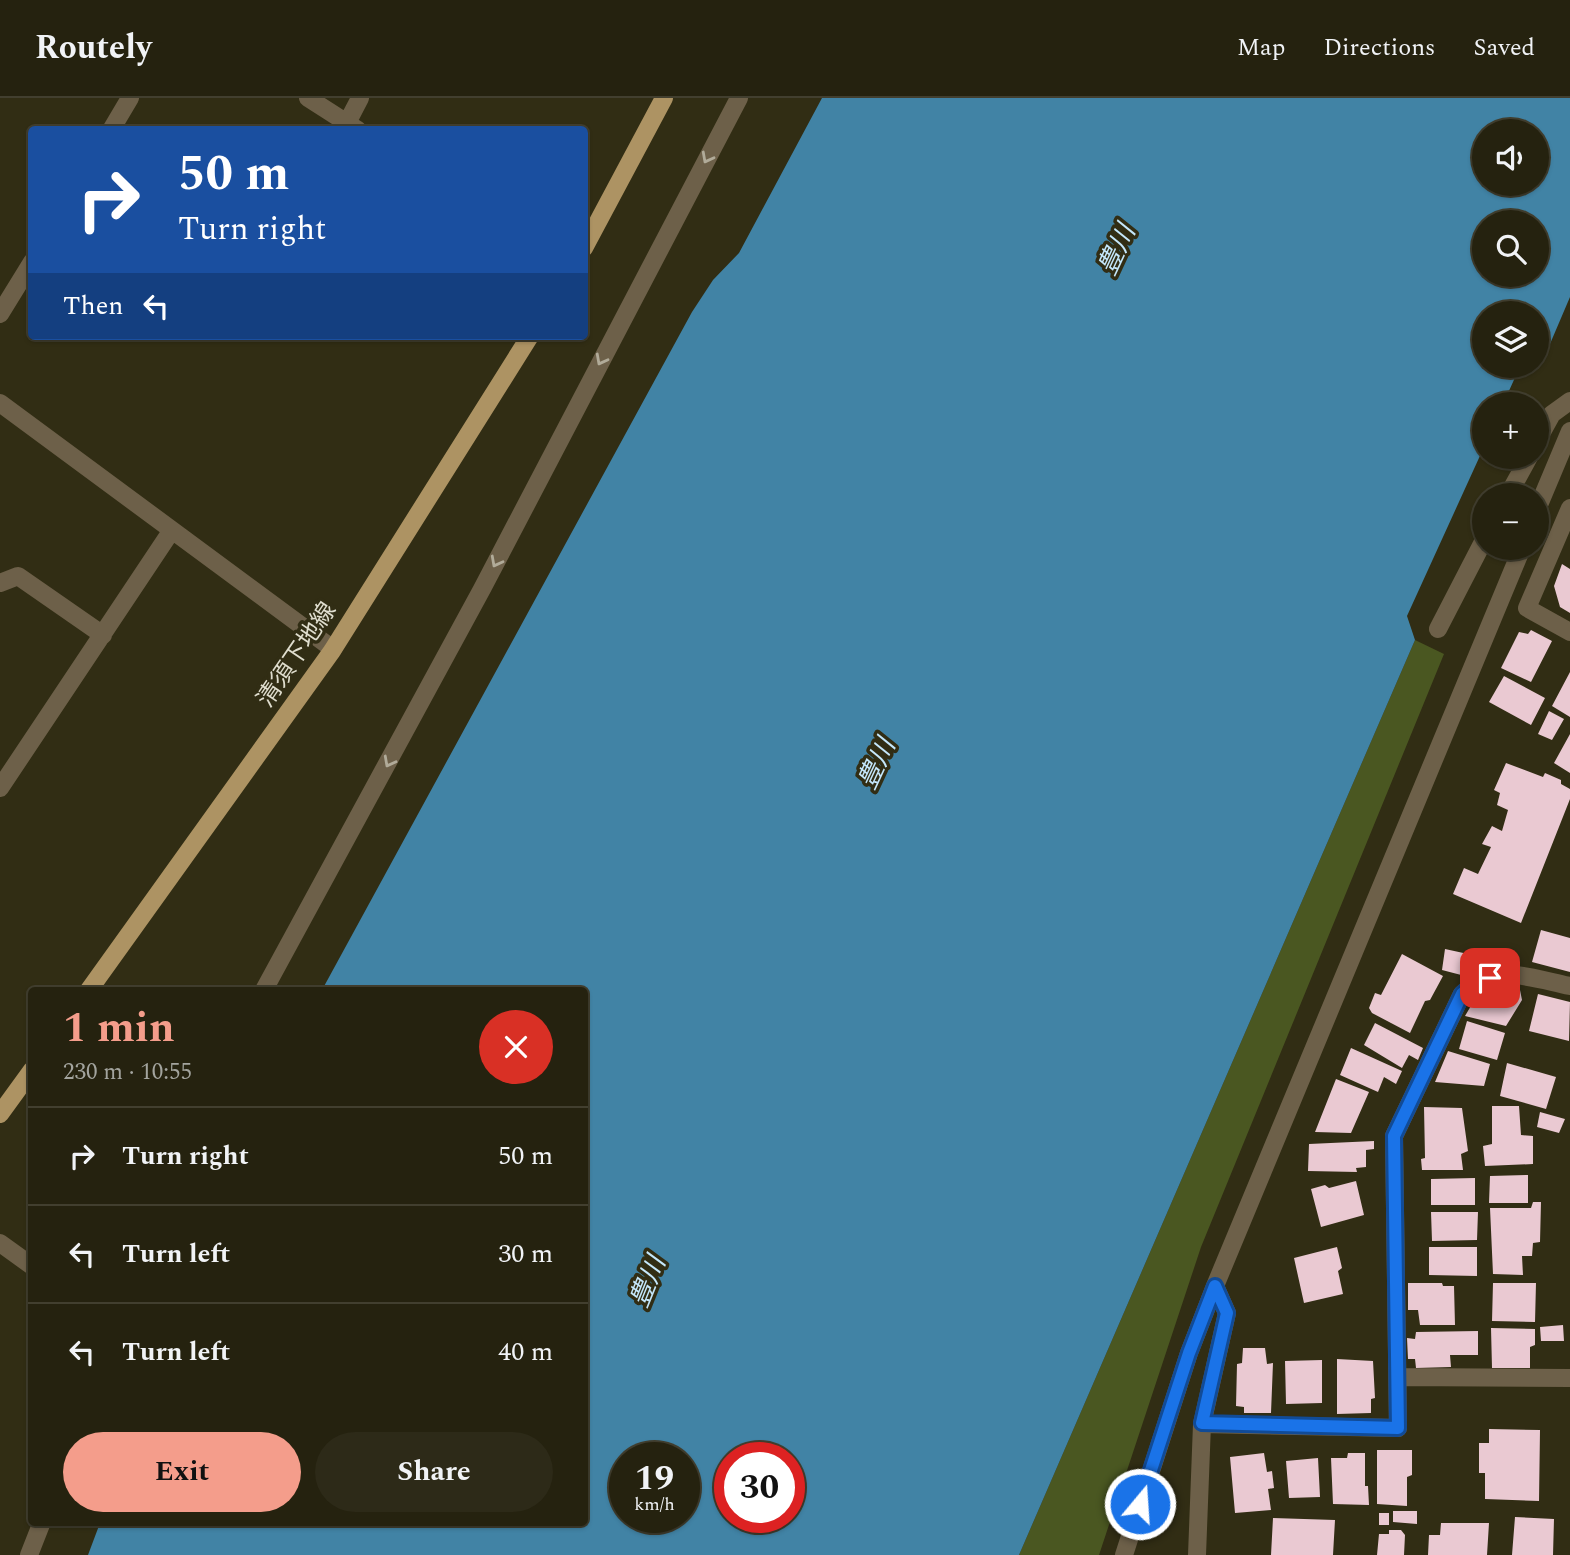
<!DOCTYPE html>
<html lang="en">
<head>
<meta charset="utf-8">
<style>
	body { margin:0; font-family:Spectral,"Noto Sans JP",serif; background:#2d2a18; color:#f1f3f6; height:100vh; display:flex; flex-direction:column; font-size:26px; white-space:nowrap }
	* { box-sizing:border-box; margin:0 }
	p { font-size:23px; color:#a3a49e }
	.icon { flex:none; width:38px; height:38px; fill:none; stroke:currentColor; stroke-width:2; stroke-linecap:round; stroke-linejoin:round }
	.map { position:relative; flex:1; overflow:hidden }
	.side { position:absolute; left:28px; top:889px; width:560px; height:539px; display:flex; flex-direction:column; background:#25220f; border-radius:7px; box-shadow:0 2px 5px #0004,0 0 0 2px #423f2f }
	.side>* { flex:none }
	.hud { position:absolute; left:28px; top:28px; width:560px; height:214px; border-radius:7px; box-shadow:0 2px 5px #0004,0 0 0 2px #423f2f; background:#1a4fa0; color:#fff; overflow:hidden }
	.fabs { position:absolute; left:1472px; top:21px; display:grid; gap:14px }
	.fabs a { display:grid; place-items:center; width:77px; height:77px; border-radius:50%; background:#25220f; box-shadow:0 2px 5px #0004,0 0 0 2px #423f2f; font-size:35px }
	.speed { position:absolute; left:609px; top:1344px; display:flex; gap:14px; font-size:35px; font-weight:700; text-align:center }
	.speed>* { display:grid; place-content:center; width:91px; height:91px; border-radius:50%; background:#25220f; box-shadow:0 2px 5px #0004,0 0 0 2px #423f2f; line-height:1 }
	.speed small { font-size:18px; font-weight:400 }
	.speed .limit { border:10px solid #d22; background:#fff; color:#111 }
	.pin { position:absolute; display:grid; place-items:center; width:60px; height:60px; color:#fff; margin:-30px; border-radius:14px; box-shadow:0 4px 10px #0006 }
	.me { position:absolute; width:77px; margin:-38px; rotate:18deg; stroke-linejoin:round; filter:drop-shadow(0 0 5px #0008) }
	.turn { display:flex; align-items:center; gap:24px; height:147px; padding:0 35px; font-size:32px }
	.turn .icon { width:91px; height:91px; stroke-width:2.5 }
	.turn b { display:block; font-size:49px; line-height:60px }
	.then { display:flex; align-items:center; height:66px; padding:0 35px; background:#0003; gap:14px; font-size:26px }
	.round { display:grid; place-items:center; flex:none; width:74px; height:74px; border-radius:37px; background:#2d2a18 }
	.headline { display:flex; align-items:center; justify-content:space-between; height:119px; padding:0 35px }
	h1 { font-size:42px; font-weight:700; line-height:52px; color:#f49d8b }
	.button { display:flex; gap:14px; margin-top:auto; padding:14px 35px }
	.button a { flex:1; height:80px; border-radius:42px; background:#f49d8b; color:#111; font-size:28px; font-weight:700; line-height:80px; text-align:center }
	.button a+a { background:#2d2a18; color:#f1f3f6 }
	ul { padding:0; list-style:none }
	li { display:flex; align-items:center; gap:21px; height:98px; padding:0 35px; border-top:2px solid #423f2f }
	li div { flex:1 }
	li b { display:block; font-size:26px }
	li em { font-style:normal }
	header { display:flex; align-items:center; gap:42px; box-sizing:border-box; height:98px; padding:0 35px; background:#25220f; border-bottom:2px solid #423f2f }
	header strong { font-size:33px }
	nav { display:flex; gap:38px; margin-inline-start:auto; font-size:24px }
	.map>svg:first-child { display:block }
</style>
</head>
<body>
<header>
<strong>Routely</strong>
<nav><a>Map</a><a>Directions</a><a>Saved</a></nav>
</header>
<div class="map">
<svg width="1570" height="1457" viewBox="0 0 1570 1457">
	<rect width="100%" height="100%" fill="#312d14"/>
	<path fill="#4a5721" d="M1415,542L1444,556L1201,1149L1099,1457H1019Z"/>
	<path fill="#4183a5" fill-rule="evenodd" d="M822,0H1570V199L1544,260L1537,264L1536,215H1484V268H1529L1518,273L1503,306H1484V349L1407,518L1415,542L1019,1457H88L100,1425L584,1424V892H322L692,214L713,182L739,155ZM1484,33H1536V86H1484ZM1536,124V177H1484V124ZM625,1360H684V1419H625ZM730,1360H789V1419H730Z"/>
	<path fill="#eac9d2" d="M1562,466L1570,471V515L1560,509L1554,488Z
		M1531,532L1552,543L1531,584L1501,570L1519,534L1528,536Z
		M1570,574V619L1552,608Z
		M1504,578L1545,600L1531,627L1489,604Z
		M1549,613L1564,621L1552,642L1538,636Z
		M1570,636V675L1554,665Z
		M1506,665L1543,679L1545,675L1561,682V686L1570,691V701L1521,825L1453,796L1464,770L1478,776L1491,749L1482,746L1492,728L1502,733L1508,712L1497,707L1500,695L1494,692Z
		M1541,832L1570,840V874L1532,864Z
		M1445,851L1468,856L1465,878L1442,872Z
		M1402,856L1443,878L1430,902L1425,903L1410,935L1372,915L1369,910L1375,895L1381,897Z
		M1503,887L1520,892L1522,902L1506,928L1465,918L1475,901Z
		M1538,896L1570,904L1569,943L1529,933Z
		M1467,923L1505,935L1497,962L1459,951Z
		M1375,925L1423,950L1418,962L1409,957L1402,970L1364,947Z
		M1351,950L1402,973L1396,986L1384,979L1378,994L1340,977Z
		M1448,953L1490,966L1484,988L1435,984Z
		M1507,965L1556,979L1546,1011L1500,998Z
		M1336,981L1369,994L1351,1035L1315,1034Z
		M1492,1008H1519L1521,1037L1533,1038V1066L1485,1068L1483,1048L1492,1046Z
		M1424,1009L1462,1010L1468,1053L1461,1056L1463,1072H1422L1421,1061L1425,1060Z
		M1540,1014L1565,1021L1559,1035L1537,1029Z
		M1374,1043V1051L1366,1052V1069L1356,1070L1357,1074L1308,1073L1309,1046Z
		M1528,1077V1105H1489L1490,1078Z
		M1475,1080V1107H1431V1081Z
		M1356,1083L1364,1117L1321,1129L1311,1091L1325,1087L1329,1090Z
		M1533,1104H1541L1540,1144L1533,1145L1532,1158H1522L1523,1177L1493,1176L1490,1110H1531Z
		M1431,1114H1478L1477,1142L1432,1143Z
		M1337,1149L1342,1170L1338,1173L1343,1196L1304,1205L1294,1160Z
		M1429,1149H1477V1178L1429,1177Z
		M1408,1185H1442L1443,1188H1454L1455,1227H1420L1418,1212H1408Z
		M1493,1185H1536L1535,1224L1492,1223Z
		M1563,1227L1564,1243H1541L1540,1229Z
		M1491,1230L1535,1231V1247L1530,1249V1270H1492Z
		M1478,1233V1257H1450L1451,1269L1416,1270L1415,1261H1408L1407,1240L1415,1241L1416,1234Z
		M1243,1250H1265L1267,1266L1273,1265L1271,1315H1244V1309L1236,1308L1237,1266L1242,1265Z
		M1337,1261L1373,1263L1375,1300L1371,1301V1315L1337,1316Z
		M1322,1262V1305L1286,1306L1285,1263Z
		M1489,1331L1540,1332L1539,1403L1485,1401V1375H1479V1345H1489Z
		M1377,1352H1412V1377L1407,1379V1408L1377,1406Z
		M1264,1355L1267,1374L1272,1373L1274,1390L1268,1391L1271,1412L1235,1415L1230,1359Z
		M1348,1355H1365V1388H1368L1369,1407L1333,1406L1331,1360H1347Z
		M1318,1360L1320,1399L1289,1400L1286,1363Z
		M1393,1413H1417V1426L1393,1424Z
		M1379,1415H1389V1427H1379Z
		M1515,1419L1554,1421L1553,1457H1512Z
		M1273,1420L1335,1422L1333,1457H1271Z
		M1441,1425H1489L1487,1457H1428L1429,1437H1440Z
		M1389,1432H1401L1405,1437L1404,1457H1377L1379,1436H1389Z"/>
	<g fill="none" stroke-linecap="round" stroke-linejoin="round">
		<path stroke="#6d6049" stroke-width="18" d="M308,0L358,32
			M347,25L360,0
			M111,32L130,0
			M0,216L32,164
			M0,305L333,551
			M1536,345L1552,316L1570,303
			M1508,397L1529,359
			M1570,410L1527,510L1570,534
			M1536,414L1570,333
			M0,485L18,478L103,537
			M1438,531L1484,442
			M0,690L172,432
			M264,892L482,491L739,0
			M0,1145L32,1168
			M1399,1279L1570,1280
			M1202,1326L1398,1330L1394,1038L1462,896C1494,864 1531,880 1570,888
			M29,1457L42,1424
			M1124,1457L1189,1255L1215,1188L1522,450
			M1197,1457L1202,1326L1227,1215L1215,1188"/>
		<path stroke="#ad9363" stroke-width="18" d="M584,150L664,0
			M89,892L332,553L530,238
			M0,1016L32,972"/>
	</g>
	<defs><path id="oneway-chevron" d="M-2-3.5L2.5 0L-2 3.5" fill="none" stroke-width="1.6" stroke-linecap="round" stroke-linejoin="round" transform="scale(1.75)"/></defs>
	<g stroke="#b1ab99">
		<use href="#oneway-chevron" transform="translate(707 60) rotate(118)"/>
		<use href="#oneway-chevron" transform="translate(601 262) rotate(118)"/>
		<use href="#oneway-chevron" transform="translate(496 464) rotate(118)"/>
		<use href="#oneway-chevron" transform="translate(389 664) rotate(118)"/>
	</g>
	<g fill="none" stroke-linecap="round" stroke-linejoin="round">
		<g stroke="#114b97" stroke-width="18">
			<path id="route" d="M1140,1406L1189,1255L1215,1188L1227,1215L1202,1325L1398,1330L1394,1038L1462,896L1475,884L1490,880"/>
		</g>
		<use href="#route" stroke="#1a73e8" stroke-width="12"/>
	</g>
	<g text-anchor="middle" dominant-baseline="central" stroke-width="7" stroke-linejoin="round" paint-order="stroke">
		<g font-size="24" fill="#dfddce" stroke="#312d14">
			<text transform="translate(297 557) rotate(-56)">清須下地線</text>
		</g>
		<g font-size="26" font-style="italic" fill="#c5e8fc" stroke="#312d14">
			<text transform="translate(1117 152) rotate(-65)">豊川</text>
			<text transform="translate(877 666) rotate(-65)">豊川</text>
			<text transform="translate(648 1184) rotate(-68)">豊川</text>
		</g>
	</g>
</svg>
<div class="fabs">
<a><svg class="icon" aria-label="sound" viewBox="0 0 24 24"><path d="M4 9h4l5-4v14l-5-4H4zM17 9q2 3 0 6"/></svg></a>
<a><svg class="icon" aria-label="search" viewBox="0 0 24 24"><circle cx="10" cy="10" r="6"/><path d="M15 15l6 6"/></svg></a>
<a><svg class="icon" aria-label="layers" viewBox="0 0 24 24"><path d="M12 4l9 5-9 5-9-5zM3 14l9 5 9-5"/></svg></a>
<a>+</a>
<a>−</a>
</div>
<div class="speed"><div>19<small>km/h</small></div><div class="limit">30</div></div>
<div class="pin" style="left:1490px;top:880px;background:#d93025"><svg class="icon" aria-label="arrive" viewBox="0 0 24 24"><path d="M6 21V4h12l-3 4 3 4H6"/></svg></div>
<svg class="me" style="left:1140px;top:1406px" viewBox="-20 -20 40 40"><circle r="17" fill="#1a73e8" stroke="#fff" stroke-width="3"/><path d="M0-11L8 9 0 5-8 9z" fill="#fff"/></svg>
<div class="hud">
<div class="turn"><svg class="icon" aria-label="right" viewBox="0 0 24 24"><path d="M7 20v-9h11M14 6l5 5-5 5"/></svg><div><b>50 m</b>Turn right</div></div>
<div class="then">Then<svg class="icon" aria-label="left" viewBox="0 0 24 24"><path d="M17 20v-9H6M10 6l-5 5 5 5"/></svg></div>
</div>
<section class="side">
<div class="headline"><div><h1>1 min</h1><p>230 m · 10:55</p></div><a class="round" style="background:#d93025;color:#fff"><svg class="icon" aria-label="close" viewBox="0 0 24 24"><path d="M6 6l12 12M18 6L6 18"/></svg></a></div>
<ul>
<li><svg class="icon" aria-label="right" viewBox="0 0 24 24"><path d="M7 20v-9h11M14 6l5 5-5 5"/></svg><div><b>Turn right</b></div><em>50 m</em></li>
<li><svg class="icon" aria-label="left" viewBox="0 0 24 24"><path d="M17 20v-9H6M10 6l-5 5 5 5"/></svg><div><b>Turn left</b></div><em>30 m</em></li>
<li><svg class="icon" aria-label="left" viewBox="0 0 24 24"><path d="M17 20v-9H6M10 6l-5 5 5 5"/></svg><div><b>Turn left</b></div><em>40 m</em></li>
</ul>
<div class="button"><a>Exit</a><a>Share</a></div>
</section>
</div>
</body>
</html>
